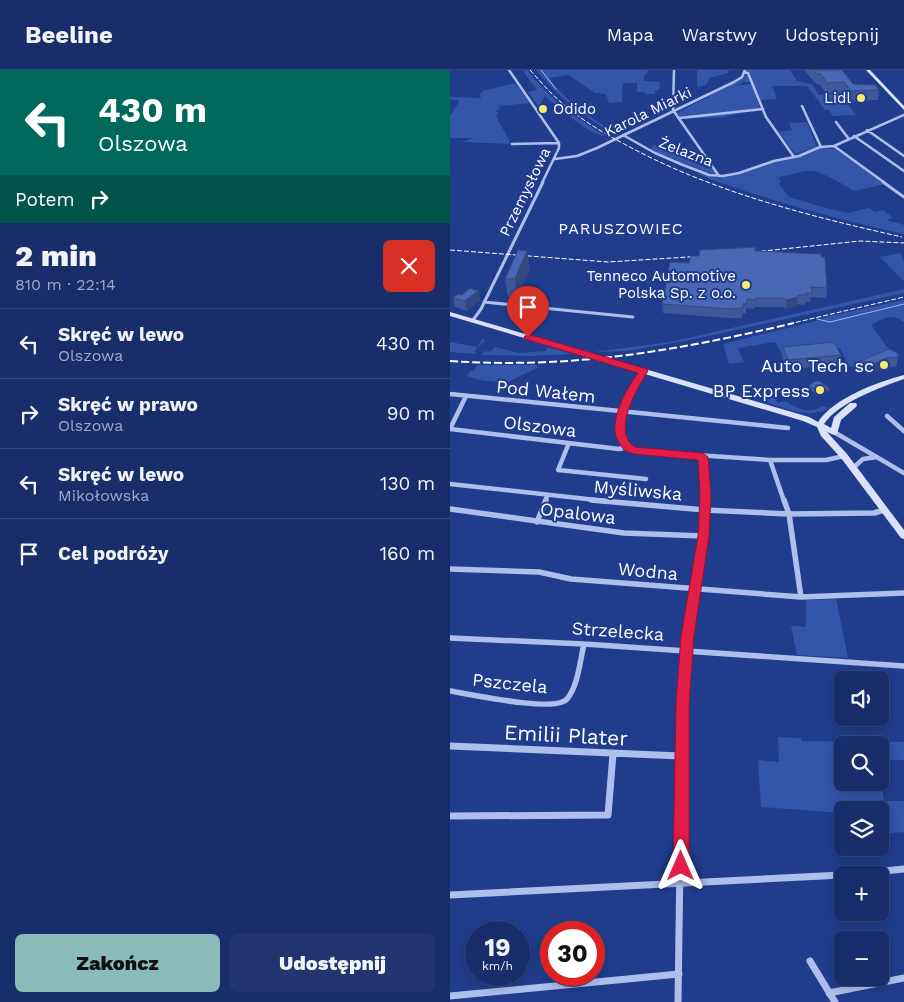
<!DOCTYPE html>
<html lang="pl">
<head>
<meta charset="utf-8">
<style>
	body { margin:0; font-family:"Work Sans",sans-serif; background:#213670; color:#f1f3f6; height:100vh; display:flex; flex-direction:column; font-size:19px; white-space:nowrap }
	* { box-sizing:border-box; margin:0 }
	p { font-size:16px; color:#9fa8c1 }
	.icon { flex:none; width:28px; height:28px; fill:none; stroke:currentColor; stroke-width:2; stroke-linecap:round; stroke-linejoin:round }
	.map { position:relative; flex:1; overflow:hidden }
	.side { display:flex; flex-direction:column; background:#182e6a; width:450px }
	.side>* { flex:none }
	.guide { background:#00695c; color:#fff; overflow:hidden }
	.buttons { position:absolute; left:384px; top:601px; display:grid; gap:10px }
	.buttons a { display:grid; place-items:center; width:55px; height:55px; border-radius:8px; background:#182e6a; box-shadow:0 2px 12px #0003,0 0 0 1px #364a7e; font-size:25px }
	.speed { position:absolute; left:15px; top:851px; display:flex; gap:10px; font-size:25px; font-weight:700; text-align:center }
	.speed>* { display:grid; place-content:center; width:65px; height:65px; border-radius:50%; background:#182e6a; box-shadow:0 2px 12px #0003,0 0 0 1px #364a7e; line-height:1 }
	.speed small { font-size:12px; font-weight:400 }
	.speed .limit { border:8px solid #d22; background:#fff; color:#111 }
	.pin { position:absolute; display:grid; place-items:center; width:42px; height:42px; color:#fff; margin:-51px -21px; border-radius:50% 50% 50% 0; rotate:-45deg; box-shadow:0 0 5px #0007 }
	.pin .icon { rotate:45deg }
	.me { position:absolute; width:55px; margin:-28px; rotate:0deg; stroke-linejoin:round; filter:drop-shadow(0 0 4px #0008) }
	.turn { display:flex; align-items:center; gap:18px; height:105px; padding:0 15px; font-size:22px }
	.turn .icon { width:65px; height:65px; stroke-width:2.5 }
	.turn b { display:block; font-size:35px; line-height:42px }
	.then { display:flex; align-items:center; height:48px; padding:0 15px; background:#0003; gap:10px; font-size:19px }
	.round { display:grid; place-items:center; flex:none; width:52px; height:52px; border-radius:8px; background:#213670 }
	.headline { display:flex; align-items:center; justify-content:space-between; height:85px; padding:0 15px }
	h1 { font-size:30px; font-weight:800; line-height:38px }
	.primary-button { display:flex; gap:10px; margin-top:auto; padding:10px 15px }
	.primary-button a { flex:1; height:58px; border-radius:8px; background:#8bbbb9; color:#111; font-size:20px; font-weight:800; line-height:58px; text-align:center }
	.primary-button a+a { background:#213670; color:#f1f3f6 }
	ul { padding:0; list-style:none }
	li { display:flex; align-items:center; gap:15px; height:70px; padding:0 15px; border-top:1px solid #364a7e }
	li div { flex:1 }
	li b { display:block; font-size:19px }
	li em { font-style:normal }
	header { display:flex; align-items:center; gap:30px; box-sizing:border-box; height:70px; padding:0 25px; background:#182e6a; border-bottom:1px solid #364a7e }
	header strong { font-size:24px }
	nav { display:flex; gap:28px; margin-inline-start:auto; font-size:18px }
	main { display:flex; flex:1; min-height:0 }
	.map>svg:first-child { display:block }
</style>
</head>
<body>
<header>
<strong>Beeline</strong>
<nav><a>Mapa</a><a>Warstwy</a><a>Udostępnij</a></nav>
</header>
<main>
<section class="side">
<div class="guide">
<div class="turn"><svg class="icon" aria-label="left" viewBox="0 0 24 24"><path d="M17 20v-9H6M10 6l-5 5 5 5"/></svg><div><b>430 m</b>Olszowa</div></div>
<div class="then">Potem<svg class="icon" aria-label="right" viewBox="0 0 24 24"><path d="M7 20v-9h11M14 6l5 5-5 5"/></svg></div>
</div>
<div class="headline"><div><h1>2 min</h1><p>810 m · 22:14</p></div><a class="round" style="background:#d93025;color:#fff"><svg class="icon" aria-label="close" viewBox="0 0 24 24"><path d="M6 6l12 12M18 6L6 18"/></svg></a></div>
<ul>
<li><svg class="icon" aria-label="left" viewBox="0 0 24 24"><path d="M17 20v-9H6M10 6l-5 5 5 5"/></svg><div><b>Skręć w lewo</b><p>Olszowa</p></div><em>430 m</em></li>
<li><svg class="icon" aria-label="right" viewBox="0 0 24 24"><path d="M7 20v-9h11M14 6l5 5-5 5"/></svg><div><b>Skręć w prawo</b><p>Olszowa</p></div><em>90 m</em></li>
<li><svg class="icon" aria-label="left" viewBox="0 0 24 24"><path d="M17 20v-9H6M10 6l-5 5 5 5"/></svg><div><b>Skręć w lewo</b><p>Mikołowska</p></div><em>130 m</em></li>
<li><svg class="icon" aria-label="arrive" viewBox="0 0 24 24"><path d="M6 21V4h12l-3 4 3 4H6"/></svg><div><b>Cel podróży</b></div><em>160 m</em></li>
</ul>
<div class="primary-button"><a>Zakończ</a><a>Udostępnij</a></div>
</section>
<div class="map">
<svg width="454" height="932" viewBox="0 0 454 932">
	<rect width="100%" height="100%" fill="#203d8d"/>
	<path fill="#3356aa" d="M77,0C99,28 125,48 156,66C142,67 106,36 95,26L89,37L78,22L87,20L73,1Z
		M86,0H199L194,6V11L210,12L209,20H205V24H195V22H187V13H173L172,32L159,33L156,24L145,23L119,5L99,8C115,31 140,47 164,62H162L167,66H166C135,47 109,28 86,0Z
		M247,0H279L278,3L260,8L256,15L247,17Z
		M298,0H340L347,11L362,14L369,25L403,22V23L392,25L406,45L383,46L379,40H375L357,16H322L327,29L309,30Z
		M297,4L301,12H293L285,16L302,14L310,39L273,47L232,49L227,43L283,14Z
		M61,14H66L80,33L50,36L49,40H45L48,43L46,46L61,74L12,72L23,68H0V46L9,32L7,30L0,29V27L31,28L30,24L33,21Z
		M357,52L367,77L345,84L329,62L342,60L339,53Z
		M205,75L257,98L261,97L266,104L257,103L202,80L201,77Z
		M370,78L385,79L435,114L404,121C397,116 370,101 363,101C351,100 339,106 328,107L331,111L329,114L339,127L379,139L399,143L419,138L425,142L433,140L443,148L437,150L454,155V164C384,148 315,130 248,104C259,101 286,118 300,121L273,111L269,107L281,106Z
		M450,183L454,191V211L430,187Z
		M454,219V223L245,269L177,281L144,282L220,272Z
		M454,230V252C442,243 433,248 421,255L442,284C429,292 415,299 399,296L390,278L332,284L325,272L288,278L294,292L279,294L273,274L366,251L380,246Z
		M33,269L35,270L26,279L25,284L0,282V272L27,277Z
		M45,277L69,283L96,281L98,277L123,284L79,286L32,285L34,281L40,282Z
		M27,295H87L89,297L56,313L30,310L17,306L20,301H24Z
		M317,327L328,328L326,331L328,333L334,331C346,337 358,346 372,336L379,338C360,350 336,338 315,332L314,328Z
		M386,529L398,588L347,585L341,556L356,557V530Z
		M328,667L351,668L352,671L454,672V690H430V675H392V712H430V708L434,731H454V762L430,764V740H392V750L391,743L311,737L308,690L329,692Z"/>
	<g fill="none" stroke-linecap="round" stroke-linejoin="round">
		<path stroke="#a1b8ed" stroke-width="1" d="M91,0L106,19
			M367,249L380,252L454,234"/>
		<path stroke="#aebfec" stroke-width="2.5" d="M59,0L109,73V78L92,113
			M224,0L223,40L269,106
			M294,2L298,3L316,47L344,87
			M352,36L371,77
			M230,48L313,39
			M386,52L398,68
			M417,60L454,86
			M173,65L205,83L233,95L259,105L273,106L289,103L324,91L349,86L370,77L384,76L454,45
			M404,66L454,101
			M62,74L109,73
			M384,76L435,113
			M105,89L127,86L147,78L284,12L292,7L295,0"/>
		<path stroke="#aebfec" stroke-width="3" d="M433,112L454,127
			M34,232L183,247
			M23,250L31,239L93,112"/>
		<path stroke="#aebfec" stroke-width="4.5" d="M0,324L338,358
			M437,346L454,361
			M0,359L169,379L177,377L184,381L320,390H376L394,386
			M0,359L16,326
			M384,362L454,403
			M119,373L108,400L196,409
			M177,377C163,350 177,323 194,301
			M253,387L255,431
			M320,390L334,431
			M403,398L413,389L427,387
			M0,414L155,431
			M95,431L97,426"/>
		<path stroke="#aebfec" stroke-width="5.5" d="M141,430L255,440L339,444L424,443L434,440
			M334,430L339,444L351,527
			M0,439L174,463L253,466
			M87,452L96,430
			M0,499L89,502L121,509L351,527L454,523
			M0,568L134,574L454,596
			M0,621C20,624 105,643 117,629C128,616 130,591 134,574
			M232,653C233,578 251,505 255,430"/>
		<path stroke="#aebfec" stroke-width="7" d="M0,676L230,686
			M0,746L158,745L163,684
			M396,805L454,799
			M0,825L392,805
			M360,891L385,932
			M379,923L454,908
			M0,926L229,904
			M228,932L232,652"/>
		<path fill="#d9e2f9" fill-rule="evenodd" d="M416,0H420L454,36V40Z
			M0,242L359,347L368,352C384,328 427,312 454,305V309C429,318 389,332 374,354L381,358L384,347L400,333H406L407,335L406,337L391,350L387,364L384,365L377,362L397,384L454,460V469L451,468L391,388L371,366L367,357L353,351L0,246Z"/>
		<path stroke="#fff" stroke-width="1" stroke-dasharray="5 2" stroke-linecap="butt" d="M80,0C90,11 100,23 112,33C131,50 155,64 178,76C263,122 359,146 452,167
			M0,180L158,192L254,186
			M304,182L410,171L454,173
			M339,254L454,227"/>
		<path stroke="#fff" stroke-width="2" stroke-dasharray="8 3" stroke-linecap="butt" d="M0,291C123,299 225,281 344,253"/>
	</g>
	<path fill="#3e599b" d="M349,0H392L403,14L429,20L428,30L399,31L393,22L376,23L369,14H366L354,0Z
		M77,181L80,199L67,227H58L55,209Z
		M305,181L377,218L376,228L361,227L360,232H356L355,235L347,234V236L335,239L333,237H304V239L296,238V243H293L292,248H279L213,243L212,234L239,193L249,186Z
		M28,221L30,230L17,241L5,237L3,228Z
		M333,277L391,285L389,294L337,300L332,286Z
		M448,287L446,297L434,298L418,305L411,299L413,290Z
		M359,315L380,319L379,322L368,325L358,318Z"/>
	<path fill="#32487e" d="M77,181L80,199L67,227L65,209Z
		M28,221L30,230L17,241L15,231Z
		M348,227L347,236L335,239L336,230Z
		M437,288L434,298L418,305L420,295Z
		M380,319L379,322L368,325V322Z"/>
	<path fill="#4867b4" stroke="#32487e" d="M363,0H392L403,14L425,15L429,20L401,21L394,12L377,13L371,4H367Z
		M305,177V181L371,184V187H375L377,218L361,217L362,223H356L357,225H348V227L336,230L334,228H305V230L297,229L296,234H293V238L279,239L212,234L220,192L239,193L241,186H249L250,180Z
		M68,180L77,181L65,209H55Z
		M20,218L28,221L15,231L3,228L8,224L12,225Z
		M384,272L391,285L338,290L333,277Z
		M439,279L448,283V287L437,288L420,295L413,290Z
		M366,311L371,312L380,319L368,322L359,315Z"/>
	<path fill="#e11d48" stroke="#92132f" d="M78,264L197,299L198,301C187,318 161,363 185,377L253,383L258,387L261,425L259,466L244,566L239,634V796L236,801L231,803L225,801L223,796L226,634L231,566L248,466L250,425L248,390L184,384L175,381C171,376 165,368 165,361C164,341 177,318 188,303L75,269L74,267Z"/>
	<g fill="#f9e86e" stroke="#203d8d" stroke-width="2">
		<circle cx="411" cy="28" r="5"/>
		<circle cx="93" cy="39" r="5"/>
		<circle cx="296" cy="215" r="5"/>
		<circle cx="434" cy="295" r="5"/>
		<circle cx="370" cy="320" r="5"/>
	</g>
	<g text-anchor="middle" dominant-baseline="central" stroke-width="4" stroke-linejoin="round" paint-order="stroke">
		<g font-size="15" fill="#fff" stroke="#203d8d" text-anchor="end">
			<text x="401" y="28">Lidl</text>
			<text x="103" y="39" text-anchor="start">Odido</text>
			<text x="286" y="206">Tenneco Automotive<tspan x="286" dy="17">Polska Sp. z o.o.</tspan></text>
		</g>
		<g font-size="15" fill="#fff" stroke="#203d8d">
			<text transform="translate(198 42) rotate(-26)">Karola Miarki</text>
			<text transform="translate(236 82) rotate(21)">Żelazna</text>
			<text transform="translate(75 122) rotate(-64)">Przemysłowa</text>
		</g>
		<g font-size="16" letter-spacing="1" fill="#fff" stroke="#203d8d">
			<text x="171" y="158">PARUSZOWIEC</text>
		</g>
		<g font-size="18" fill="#fff" stroke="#203d8d" text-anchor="end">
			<text x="424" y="295">Auto Tech sc</text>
			<text x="360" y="320">BP Express</text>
		</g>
		<g font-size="18" fill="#fff" stroke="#203d8d">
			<text transform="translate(96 321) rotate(6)">Pod Wałem</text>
			<text transform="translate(90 356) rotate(7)">Olszowa</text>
			<text transform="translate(188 420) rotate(5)">Myśliwska</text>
			<text transform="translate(128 443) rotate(7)">Opalowa</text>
			<text transform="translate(198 501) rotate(5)">Wodna</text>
			<text transform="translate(168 561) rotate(4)">Strzelecka</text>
			<text transform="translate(60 613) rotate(6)">Pszczela</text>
		</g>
		<g font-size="21" fill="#fff" stroke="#203d8d">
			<text transform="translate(116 665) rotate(3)">Emilii Plater</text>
		</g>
	</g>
</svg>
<div class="buttons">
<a><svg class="icon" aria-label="sound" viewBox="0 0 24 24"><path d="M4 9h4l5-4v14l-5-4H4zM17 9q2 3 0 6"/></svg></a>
<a><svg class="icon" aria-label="search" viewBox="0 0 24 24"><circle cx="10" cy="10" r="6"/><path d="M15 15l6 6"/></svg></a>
<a><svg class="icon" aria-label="layers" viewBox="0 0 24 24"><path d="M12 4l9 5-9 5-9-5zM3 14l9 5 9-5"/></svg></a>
<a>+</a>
<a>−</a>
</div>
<div class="speed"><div>19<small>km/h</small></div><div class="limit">30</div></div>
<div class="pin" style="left:78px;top:267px;background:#d93025"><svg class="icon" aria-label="arrive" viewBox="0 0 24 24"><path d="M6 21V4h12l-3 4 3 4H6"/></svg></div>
<svg class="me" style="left:231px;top:796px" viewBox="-20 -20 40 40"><path d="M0-17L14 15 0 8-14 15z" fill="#e11d48" stroke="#fff" stroke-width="4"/></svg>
</div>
</main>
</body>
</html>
